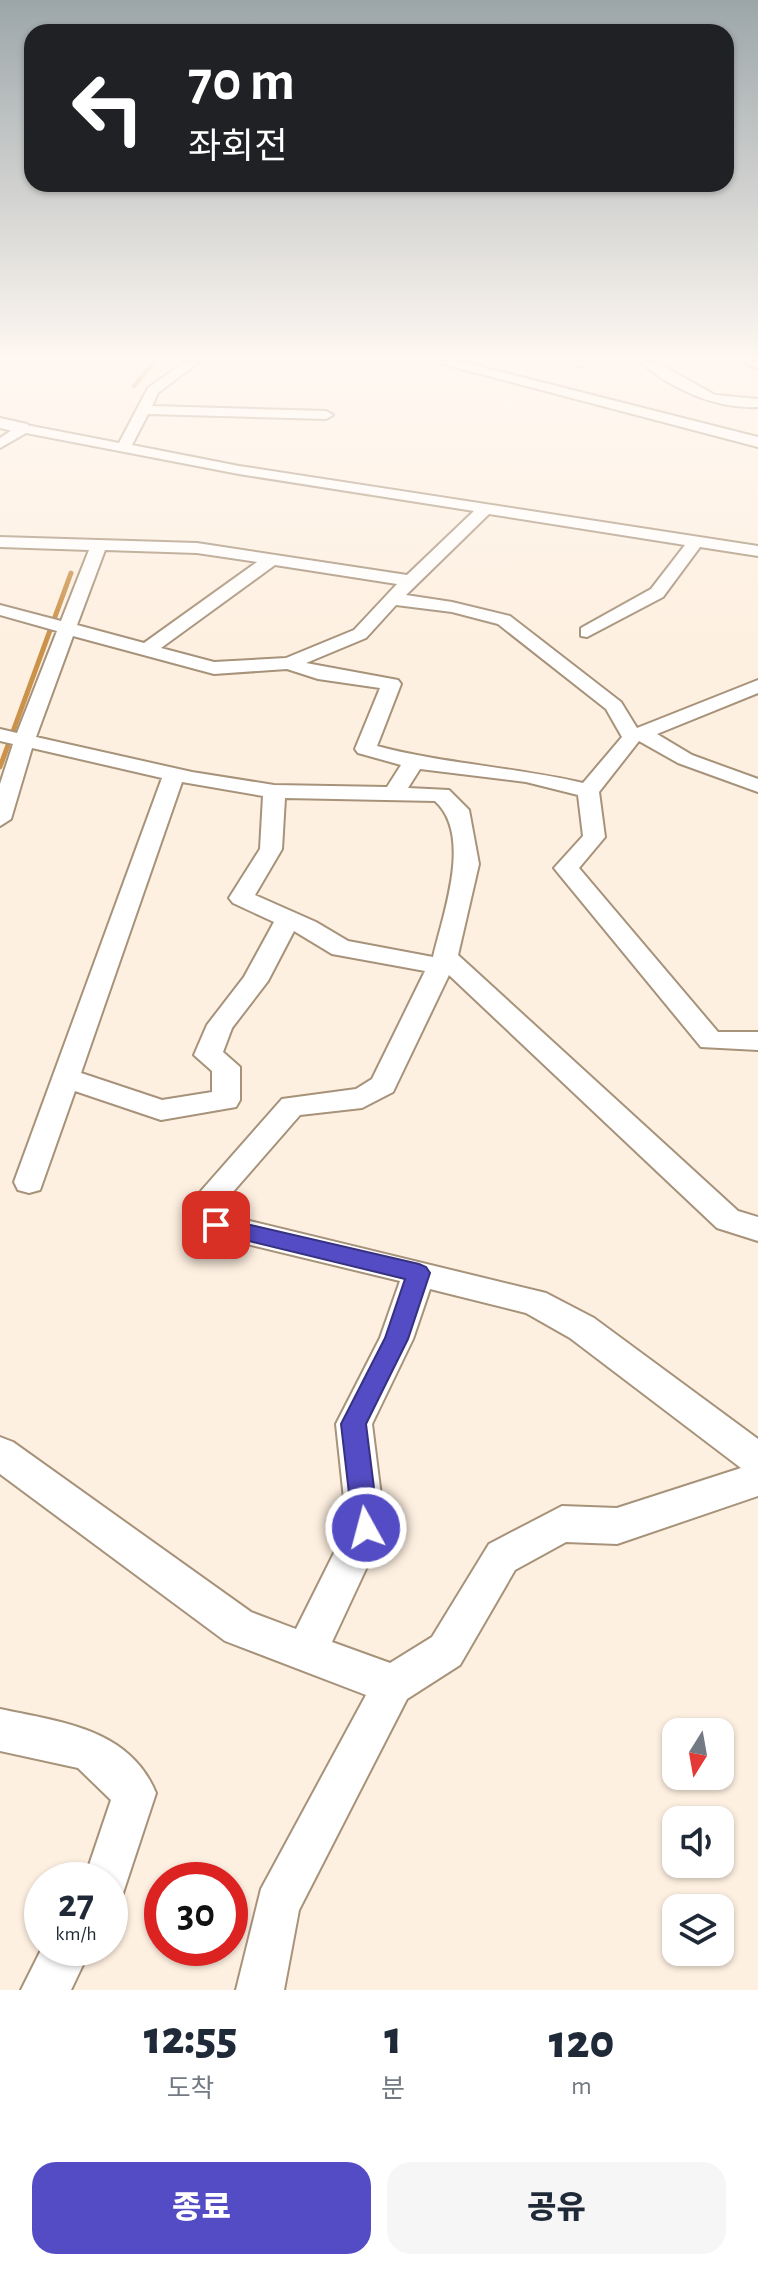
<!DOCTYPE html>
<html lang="ko">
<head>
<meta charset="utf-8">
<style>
	body { margin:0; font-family:"Alegreya Sans","Noto Sans KR",sans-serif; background:#f6f6f7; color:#1f2937; height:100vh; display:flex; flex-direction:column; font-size:30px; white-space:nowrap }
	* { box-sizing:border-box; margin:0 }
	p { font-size:26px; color:#747a83 }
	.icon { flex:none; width:44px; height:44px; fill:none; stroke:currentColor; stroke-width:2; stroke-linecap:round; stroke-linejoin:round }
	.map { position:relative; height:1990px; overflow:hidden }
	.drawer { display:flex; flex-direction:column; background:#fff; flex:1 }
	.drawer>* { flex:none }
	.banner { position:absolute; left:24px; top:24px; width:710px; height:168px; border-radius:24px; box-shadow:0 2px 6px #0004; background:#202124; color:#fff; overflow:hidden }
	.needle { width:52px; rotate:191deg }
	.controls { position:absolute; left:662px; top:1718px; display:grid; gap:16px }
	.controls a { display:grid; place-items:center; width:72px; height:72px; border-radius:16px; background:#fff; box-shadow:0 2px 6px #0004; font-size:40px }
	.speed { position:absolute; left:24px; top:1862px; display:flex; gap:16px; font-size:40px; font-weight:700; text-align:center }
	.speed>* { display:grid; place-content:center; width:104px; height:104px; border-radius:50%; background:#fff; box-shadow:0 2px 6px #0004; line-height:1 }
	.speed small { font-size:20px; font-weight:400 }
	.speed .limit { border:12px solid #d22; background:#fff; color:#111 }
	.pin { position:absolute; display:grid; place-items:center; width:68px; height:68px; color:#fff; margin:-34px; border-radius:16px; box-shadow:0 4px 12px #0006 }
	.me { position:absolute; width:88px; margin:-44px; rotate:353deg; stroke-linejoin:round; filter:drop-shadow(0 0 6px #0008) }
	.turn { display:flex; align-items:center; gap:28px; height:168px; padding:0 32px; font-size:36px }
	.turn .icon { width:104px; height:104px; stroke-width:2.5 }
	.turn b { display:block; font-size:56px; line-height:68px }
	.eta { display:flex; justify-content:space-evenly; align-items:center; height:136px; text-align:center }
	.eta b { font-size:48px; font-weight:800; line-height:56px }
	.cta { display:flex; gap:16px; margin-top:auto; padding:16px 32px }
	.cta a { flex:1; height:92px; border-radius:24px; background:#544cc4; color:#fff; font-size:32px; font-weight:800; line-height:92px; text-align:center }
	.cta a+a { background:#f6f6f7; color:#1f2937 }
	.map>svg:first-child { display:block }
</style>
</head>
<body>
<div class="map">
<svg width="758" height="1990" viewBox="0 0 758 1990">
	<rect width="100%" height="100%" fill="#fef0e1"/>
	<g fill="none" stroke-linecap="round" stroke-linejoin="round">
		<path stroke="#cb924a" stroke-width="4" d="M134,386L154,362"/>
		<path stroke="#cb924a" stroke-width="5" d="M0,767L71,573"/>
		<g stroke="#a7927a" stroke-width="4">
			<path id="minor" d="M185,362H199L158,393L152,406L326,411L333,415L326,419L148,414L132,445L239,466L758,546V556L700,547L663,597L587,637L581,636V628L651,589L685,545L489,514L406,595L452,602L510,616L621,702L637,728L758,680V693L657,734L692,755L758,779V792L678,763L639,741L599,792L605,837L579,868L718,1032H758V1050L701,1047L558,873L554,868L583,836L578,795L526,782L420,769L408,788L449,790L469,810L479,864L458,955L738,1211L758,1217V1241L717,1228L449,975L393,1092L362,1108L300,1115L225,1201L229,1216L546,1293L594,1318L758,1439V1496L617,1544L566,1542L515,1570L460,1665L407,1699L299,1910L284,1990H236L261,1889L366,1695L225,1641L0,1474V1437L13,1442L251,1612L296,1629L347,1527L336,1424L380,1338L400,1281L205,1234L194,1199L282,1099L356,1089L372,1079L425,971L332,954L294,931L268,981L232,1028L223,1052L240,1067V1100L236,1107L161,1120L75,1091L40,1190L29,1193L18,1190L14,1182L162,778L32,748L11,819L0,826V784L13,744L0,741V729L17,733L57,631L0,615V605L61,621L89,550L0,547V537L197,543L407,575L474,511L239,474L26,433L0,448V438L21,424L119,443L148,388ZM105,550L197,553L257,562L144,643L77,625ZM275,565L397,584L354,630L286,658L214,662L161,648ZM396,605L452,612L498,624L606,709L622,737L583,783C515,767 444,764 377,746L401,684L398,680L306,663L366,638ZM73,636L214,674L287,669L318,679L380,688L355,749L358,753L401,765L387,787L274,785L192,772L36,737ZM182,782L263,796L260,849L229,898L233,903L274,922L244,977L207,1025L194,1055L212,1071V1092L162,1100L81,1073ZM285,798L435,801C473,835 443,914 433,957L348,941L316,922L255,895L282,849ZM430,1289L526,1313L570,1338L741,1468L617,1508L562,1506L489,1544L432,1637L390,1663L332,1642L385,1528L372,1424L413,1339Z
				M566,362H589L583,366Z
				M640,362H656L715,395L758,399V407C715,409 672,389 640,362Z
				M745,362H758V368L747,365Z
				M0,1709C60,1722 129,1728 156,1793L122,1896L110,1901V1880H84L111,1800L78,1768L0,1751Z
				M42,1948H91L71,1990H21Z"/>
		</g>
		<g stroke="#a7927a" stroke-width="4">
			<path id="major" d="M435,362H462L758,437V447Z
				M0,418L27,424L30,428L21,433L0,428Z"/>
		</g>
		<use href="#minor" fill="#fff" fill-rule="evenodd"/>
		<use href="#major" fill="#fff" fill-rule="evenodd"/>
	</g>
	<linearGradient id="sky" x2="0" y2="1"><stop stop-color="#9ca6a9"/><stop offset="0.56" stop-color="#fff8f2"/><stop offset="1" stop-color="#fff8f2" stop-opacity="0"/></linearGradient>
	<rect width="758" height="641" fill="url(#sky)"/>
	<path fill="#544cc4" stroke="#37317f" stroke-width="2" d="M216,1217L419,1264L426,1267L430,1273L408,1339L366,1424L379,1528L375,1537L366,1540L357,1537L353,1528L341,1424L385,1338L405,1279L208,1231L205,1225L208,1219Z"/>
</svg>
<div class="controls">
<a><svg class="needle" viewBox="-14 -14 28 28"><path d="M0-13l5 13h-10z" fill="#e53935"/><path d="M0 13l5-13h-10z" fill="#747a83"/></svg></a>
<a><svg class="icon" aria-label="sound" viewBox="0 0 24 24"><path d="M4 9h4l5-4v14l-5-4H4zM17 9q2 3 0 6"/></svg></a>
<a><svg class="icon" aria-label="layers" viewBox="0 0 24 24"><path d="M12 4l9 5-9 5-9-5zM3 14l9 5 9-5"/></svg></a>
</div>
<div class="speed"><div>27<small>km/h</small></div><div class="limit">30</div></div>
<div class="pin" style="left:216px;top:1225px;background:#d93025"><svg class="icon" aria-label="arrive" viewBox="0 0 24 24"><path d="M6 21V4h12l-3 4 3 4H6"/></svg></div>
<svg class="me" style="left:366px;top:1528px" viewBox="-20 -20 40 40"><circle r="17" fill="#544cc4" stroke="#fff" stroke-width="3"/><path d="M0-11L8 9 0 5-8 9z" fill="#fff"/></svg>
<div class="banner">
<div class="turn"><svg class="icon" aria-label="left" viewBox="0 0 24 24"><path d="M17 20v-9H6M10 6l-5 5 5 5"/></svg><div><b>70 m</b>좌회전</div></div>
</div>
</div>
<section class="drawer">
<div class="eta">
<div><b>12:55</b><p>도착</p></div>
<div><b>1</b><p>분</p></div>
<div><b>120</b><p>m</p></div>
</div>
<div class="cta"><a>종료</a><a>공유</a></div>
</section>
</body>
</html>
